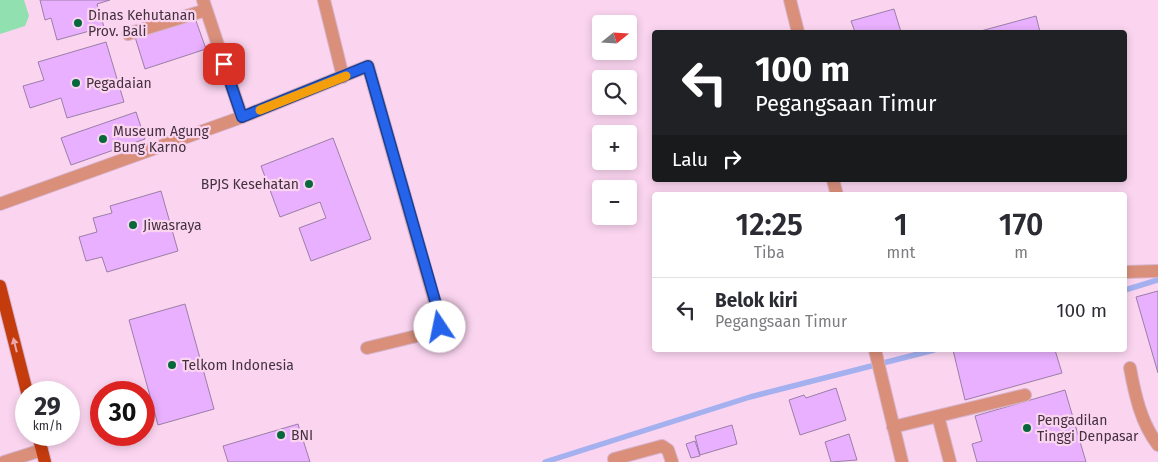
<!DOCTYPE html>
<html lang="id">
<head>
<meta charset="utf-8">
<style>
	body { margin:0; font-family:"Fira Sans",sans-serif; background:#f7f7f7; color:#2b2b33; height:100vh; display:flex; flex-direction:column; font-size:19px; white-space:nowrap }
	* { box-sizing:border-box; margin:0 }
	p { font-size:16px; color:#7c7c81 }
	.icon { flex:none; width:28px; height:28px; fill:none; stroke:currentColor; stroke-width:2; stroke-linecap:round; stroke-linejoin:round }
	.map { position:relative; flex:1; overflow:hidden }
	.sheet { position:absolute; left:652px; top:192px; width:475px; height:160px; display:flex; flex-direction:column; background:#fff; border-radius:5px; box-shadow:0 2px 8px #0003 }
	.sheet>* { flex:none }
	.guide { position:absolute; left:652px; top:30px; width:475px; height:152px; border-radius:5px; box-shadow:0 2px 8px #0003; background:#202124; color:#fff; overflow:hidden }
	.needle { width:32px; rotate:72deg }
	.tools { position:absolute; left:592px; top:15px; display:grid; gap:10px }
	.tools a { display:grid; place-items:center; width:45px; height:45px; border-radius:5px; background:#fff; box-shadow:0 2px 8px #0003; font-size:25px }
	.speed { position:absolute; left:15px; top:381px; display:flex; gap:10px; font-size:25px; font-weight:700; text-align:center }
	.speed>* { display:grid; place-content:center; width:65px; height:65px; border-radius:50%; background:#fff; box-shadow:0 2px 8px #0003; line-height:1 }
	.speed small { font-size:12px; font-weight:400 }
	.speed .limit { border:8px solid #d22; background:#fff; color:#111 }
	.pin { position:absolute; display:grid; place-items:center; width:42px; height:42px; color:#fff; margin:-21px; border-radius:10px; box-shadow:0 2px 8px #0006 }
	.me { position:absolute; width:55px; margin:-28px; rotate:349deg; stroke-linejoin:round; filter:drop-shadow(0 0 4px #0008) }
	.turn { display:flex; align-items:center; gap:18px; height:105px; padding:0 20px; font-size:22px }
	.turn .icon { width:65px; height:65px; stroke-width:2.5 }
	.turn b { display:block; font-size:35px; line-height:42px }
	.then { display:flex; align-items:center; height:48px; padding:0 20px; background:#0003; gap:10px; font-size:19px }
	.eta { display:flex; justify-content:space-evenly; align-items:center; height:85px; text-align:center }
	.eta b { font-size:30px; font-weight:600; line-height:35px }
	ul { padding:0; list-style:none }
	li { display:flex; align-items:center; gap:15px; height:65px; padding:0 20px; border-top:1px solid #e1e1e2 }
	li div { flex:1 }
	li b { display:block; font-size:19px }
	li em { font-style:normal }
	.map>svg:first-child { display:block }
</style>
</head>
<body>
<div class="map">
<svg width="1158" height="462" viewBox="0 0 1158 462">
	<rect width="100%" height="100%" fill="#fbd5f0"/>
	<path fill="#91e0af" d="M0,0H24L29,16L25,26L0,34Z"/>
	<g fill="none" stroke-linecap="round" stroke-linejoin="round">
		<path stroke="#a5b0ef" stroke-width="5.5" d="M1125,290L1158,280
			M545,462L750,397L934,350"/>
	</g>
	<path fill="#e8b0fe" stroke="#9b7ea7" d="M40,0H110L97,4L104,27L57,40L51,18L45,20Z
		M894,9L901,32H855L851,21Z
		M1036,16L1040,32H977Z
		M195,18L206,49L145,69L135,37Z
		M106,42L124,102L67,118L61,98L30,108L23,86L44,80L38,62Z
		M136,112L145,139L71,165L61,138Z
		M333,138L371,239L311,261L299,228L326,218L320,202L280,217L261,166Z
		M161,191L178,251L107,272L102,257L86,261L79,237L97,232L93,218L112,213L110,206Z
		M1158,291V373L1136,297Z
		M185,304L214,409L158,425L129,320Z
		M953,350H1055L1062,373L965,400Z
		M836,388L846,420L800,435L789,400L804,395L806,398Z
		M1065,390L1086,462H977L972,444L982,441L975,416Z
		M298,424L310,462H228L223,446Z
		M732,425L737,444L700,455L695,436Z
		M849,434L857,460L831,462L825,442Z
		M695,441L700,456L691,458L686,444Z"/>
	<g fill="none" stroke-linecap="round" stroke-linejoin="round">
		<g stroke="#d6b4cd" stroke-width="14">
			<path id="minor" d="M203,0L242,117
				M324,0L343,77
				M790,0L798,32
				M128,34L206,10
				M833,180L837,195
				M0,204L242,117L368,66L440,320V327L429,333L367,348
				M1125,272L1158,271
				M875,350L902,462
				M1130,368C1135,395 1141,423 1158,445
				M938,416L950,462
				M893,427L1025,395
				M614,459L662,446L668,450L672,462
				M4,462L42,450"/>
		</g>
		<g stroke="#d6b4cd" stroke-width="14">
			<path id="major" d="M0,286L27,392
				M38,435L45,462"/>
		</g>
		<use href="#minor" stroke="#da8f7b" stroke-width="12"/>
		<use href="#major" stroke="#c43b0e" stroke-width="12"/>
	</g>
	<defs><path id="oneway-solid" d="M-6-.8H1V-3.2L6.5 0L1 3.2V.8H-6Z" transform="scale(1.25)"/></defs>
	<use fill="#eaa7ac" href="#oneway-solid" transform="translate(15 345) rotate(-104)"/>
	<g fill="none" stroke-linecap="round" stroke-linejoin="round">
		<g stroke="#184099" stroke-width="12">
			<path id="route" d="M224,64L242,117L368,66L436,304L440,327"/>
		</g>
		<use href="#route" stroke="#2563eb" stroke-width="9"/>
		<path stroke="#f59e0b" stroke-width="9" d="M260,110L346,76"/>
	</g>
	<g fill="#06683c" stroke="#fbd5f0" stroke-width="2">
		<circle cx="78" cy="23" r="5"/>
		<circle cx="76" cy="83" r="5"/>
		<circle cx="103" cy="139" r="5"/>
		<circle cx="309" cy="184" r="5"/>
		<circle cx="133" cy="225" r="5"/>
		<circle cx="172" cy="365" r="5"/>
		<circle cx="1027" cy="428" r="5"/>
		<circle cx="281" cy="435" r="5"/>
	</g>
	<g text-anchor="middle" dominant-baseline="central" stroke-width="4.5" stroke-linejoin="round" paint-order="stroke">
		<g font-size="14" fill="#44313f" stroke="#fbd5f0" text-anchor="start">
			<text x="88" y="15">Dinas Kehutanan<tspan x="88" dy="16">Prov. Bali</tspan></text>
			<text x="86" y="83">Pegadaian</text>
			<text x="113" y="131">Museum Agung<tspan x="113" dy="16">Bung Karno</tspan></text>
			<text x="299" y="184" text-anchor="end">BPJS Kesehatan</text>
			<text x="143" y="225">Jiwasraya</text>
			<text x="182" y="365">Telkom Indonesia</text>
			<text x="1037" y="420">Pengadilan<tspan x="1037" dy="16">Tinggi Denpasar</tspan></text>
			<text x="291" y="435">BNI</text>
		</g>
	</g>
</svg>
<div class="tools">
<a><svg class="needle" viewBox="-14 -14 28 28"><path d="M0-13l5 13h-10z" fill="#e53935"/><path d="M0 13l5-13h-10z" fill="#7c7c81"/></svg></a>
<a><svg class="icon" aria-label="search" viewBox="0 0 24 24"><circle cx="10" cy="10" r="6"/><path d="M15 15l6 6"/></svg></a>
<a>+</a>
<a>−</a>
</div>
<div class="speed"><div>29<small>km/h</small></div><div class="limit">30</div></div>
<div class="pin" style="left:224px;top:64px;background:#d93025"><svg class="icon" aria-label="arrive" viewBox="0 0 24 24"><path d="M6 21V4h12l-3 4 3 4H6"/></svg></div>
<svg class="me" style="left:440px;top:327px" viewBox="-20 -20 40 40"><circle r="19" fill="#fff"/><path d="M0-13L10 11 0 6-10 11z" fill="#2563eb"/></svg>
<div class="guide">
<div class="turn"><svg class="icon" aria-label="left" viewBox="0 0 24 24"><path d="M17 20v-9H6M10 6l-5 5 5 5"/></svg><div><b>100 m</b>Pegangsaan Timur</div></div>
<div class="then">Lalu<svg class="icon" aria-label="right" viewBox="0 0 24 24"><path d="M7 20v-9h11M14 6l5 5-5 5"/></svg></div>
</div>
<section class="sheet">
<div class="eta">
<div><b>12:25</b><p>Tiba</p></div>
<div><b>1</b><p>mnt</p></div>
<div><b>170</b><p>m</p></div>
</div>
<ul>
<li><svg class="icon" aria-label="left" viewBox="0 0 24 24"><path d="M17 20v-9H6M10 6l-5 5 5 5"/></svg><div><b>Belok kiri</b><p>Pegangsaan Timur</p></div><em>100 m</em></li>
</ul>
</section>
</div>
</body>
</html>
